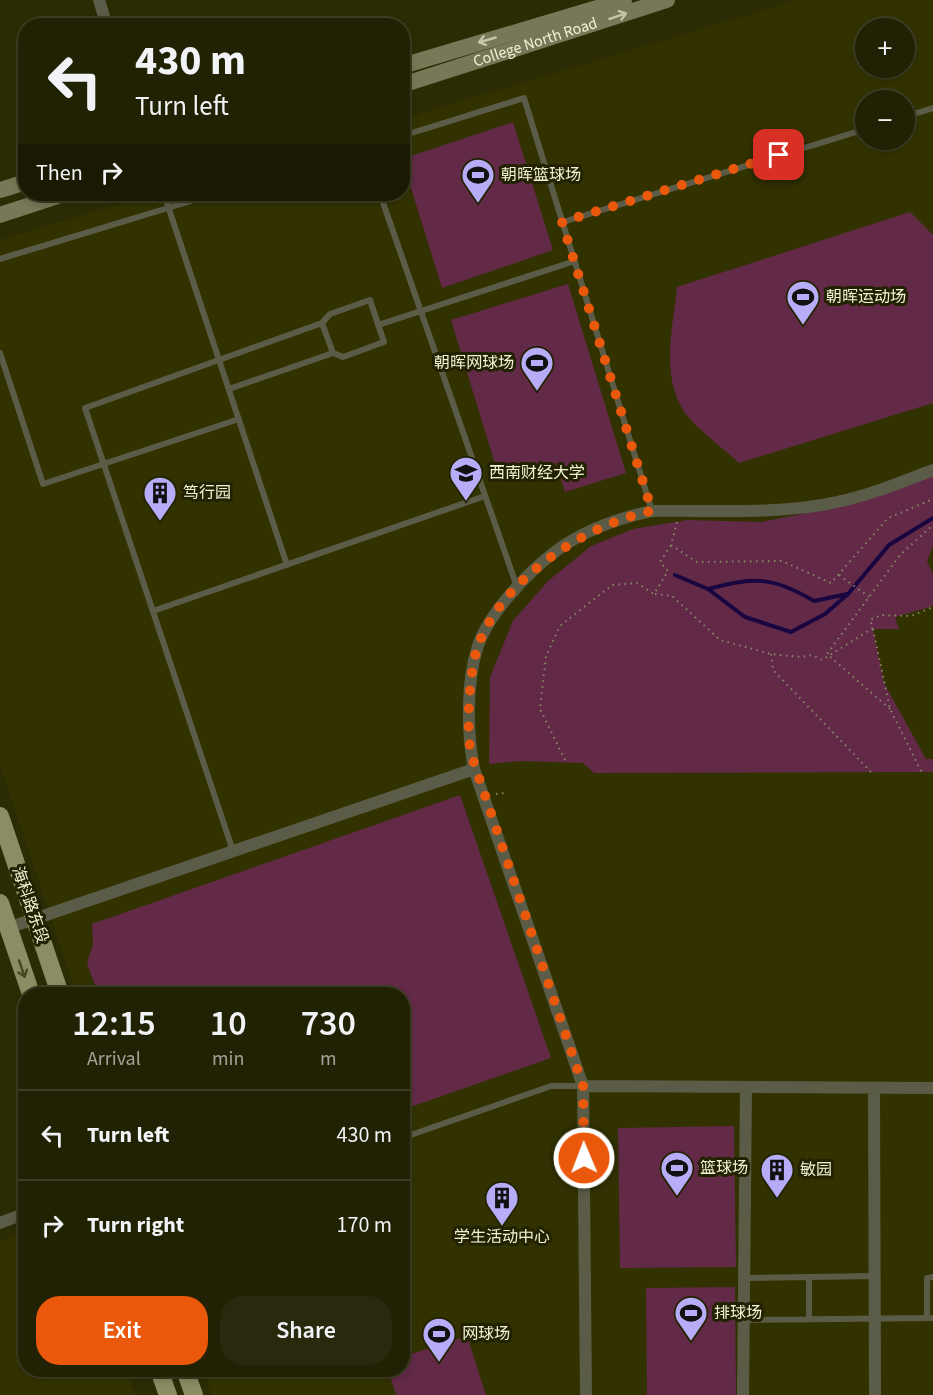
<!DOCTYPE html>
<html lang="en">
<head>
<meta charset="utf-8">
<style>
	body { margin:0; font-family:"Source Sans 3","Noto Sans SC",sans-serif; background:#29290d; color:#f1f3f6; height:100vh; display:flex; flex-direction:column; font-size:22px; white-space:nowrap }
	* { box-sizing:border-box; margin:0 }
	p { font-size:20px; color:#a2a39a }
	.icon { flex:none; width:33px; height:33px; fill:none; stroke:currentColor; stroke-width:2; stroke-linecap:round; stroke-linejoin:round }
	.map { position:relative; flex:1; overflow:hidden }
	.drawer { position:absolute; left:18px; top:987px; width:392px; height:390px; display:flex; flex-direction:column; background:#212103; border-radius:24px; box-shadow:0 3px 9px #0003,0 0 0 2px #3e3e25 }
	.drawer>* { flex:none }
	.hud { position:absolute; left:18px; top:18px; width:392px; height:183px; border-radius:24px; box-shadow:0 3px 9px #0003,0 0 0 2px #3e3e25; background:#212103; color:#f1f3f6; overflow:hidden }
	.fabs { position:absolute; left:855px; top:18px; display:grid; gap:12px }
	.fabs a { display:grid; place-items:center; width:60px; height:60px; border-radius:50%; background:#212103; box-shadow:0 3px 9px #0003,0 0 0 2px #3e3e25; font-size:30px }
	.pin { position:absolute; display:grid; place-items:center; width:51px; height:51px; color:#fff; margin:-26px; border-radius:12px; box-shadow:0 3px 9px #0006 }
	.me { position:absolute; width:66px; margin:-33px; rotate:359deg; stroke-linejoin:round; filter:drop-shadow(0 0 4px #0008) }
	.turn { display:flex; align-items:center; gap:21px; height:126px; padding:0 18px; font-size:27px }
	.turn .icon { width:78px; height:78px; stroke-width:2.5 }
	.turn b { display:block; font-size:42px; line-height:51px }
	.then { display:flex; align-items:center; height:57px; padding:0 18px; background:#0003; gap:12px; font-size:22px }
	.eta { display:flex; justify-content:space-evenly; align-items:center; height:102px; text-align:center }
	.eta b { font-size:36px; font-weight:600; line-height:42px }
	.primary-button { display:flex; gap:12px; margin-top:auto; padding:12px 18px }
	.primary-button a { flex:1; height:69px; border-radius:24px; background:#ea580c; color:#fff; font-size:24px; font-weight:600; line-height:69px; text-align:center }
	.primary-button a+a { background:#29290d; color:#f1f3f6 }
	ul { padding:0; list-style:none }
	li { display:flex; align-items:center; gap:18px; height:90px; padding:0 18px; border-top:2px solid #3e3e25 }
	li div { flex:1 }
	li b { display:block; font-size:22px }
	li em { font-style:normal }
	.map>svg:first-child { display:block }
</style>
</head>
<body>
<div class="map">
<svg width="933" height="1395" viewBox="0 0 933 1395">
	<rect width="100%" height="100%" fill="#2c2c04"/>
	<path fill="#323201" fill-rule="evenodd" d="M798,0H933V1395H211L203,1370H402V994H77L0,763V240L155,194H402V119ZM866,28H904V68H866ZM866,100H904V140H866Z
		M25,1231L26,1370H126L135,1395H0V1241Z"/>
	<path fill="#622a47" d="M513,122L553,250L442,288L402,159Z
		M803,158L805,165L766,178L763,171Z
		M910,212L933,235V403L739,463C723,448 698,430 685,413C660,376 673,327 677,287Z
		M568,284L626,473L565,492L556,463L500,480L451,320Z
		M933,474V546L927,561L933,574V606L895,617L899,629H873L884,683L926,759H933V772L594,773L583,763L520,761L489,764L490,677L513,621L548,581L591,546L633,529L687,520L761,522L858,503L911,479Z
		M460,795L551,1058L402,1110V994H98L87,963L93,944L92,924Z
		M734,1126L736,1267L620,1268L618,1128Z
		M735,1287L736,1395H647L646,1288Z
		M467,1336L486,1395H396L388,1370H402V1357Z"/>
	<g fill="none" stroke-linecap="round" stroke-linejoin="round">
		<path stroke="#190640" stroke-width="4" d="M675,575L708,589L745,617L791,632L825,614L848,594L889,545L933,518
			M708,589C755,577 772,576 814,601L847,594"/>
		<path stroke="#886" stroke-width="2" stroke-dasharray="1.5 4.5" stroke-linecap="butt" d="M677,522L671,545L660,562L668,571L654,594L672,596L720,640L771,654L801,657L812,655L822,660L873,628L870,620L881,615L911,616L933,607
			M671,545L697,562L782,561L831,583L888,518L933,499
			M839,575L869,597
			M873,629L890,709L922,773
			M771,654L773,670L871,772
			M890,709L827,654L900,555L933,525
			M565,760L540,709L546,656L560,626L612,585L637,583L654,594
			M496,794L505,793"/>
		<path stroke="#5b5c47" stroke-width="6" d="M904,117L933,108
			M402,136L524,98L652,511
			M164,194L287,565
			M380,194L517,587
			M563,222L866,129
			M0,259L214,194
			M322,323L333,353
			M378,325L575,261
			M0,353L43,484L239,419
			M229,389L333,353L343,357L384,342L370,300L330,314L322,323L85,408L233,851
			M153,611L485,496
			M402,1138L551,1086H582
			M809,1277V1319
			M744,1278L875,1276
			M927,1318V1278L933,1277
			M744,1320L933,1318"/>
		<path stroke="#5b5c47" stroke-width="12" d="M99,0L107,26
			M8,928L474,769
			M583,1086L933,1088
			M874,1088L875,1395
			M0,1223L26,1213
			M586,1395L583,1086L474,769C467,733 466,681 478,646C489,613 528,572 556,551C583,531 619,518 652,511C713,510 778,515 837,502C870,495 902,482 933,470
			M743,1395L746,1087"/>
		<g stroke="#777857" stroke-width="16">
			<path d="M402,66L624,0"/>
			<path id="s1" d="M402,85L667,0"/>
			<path d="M0,190L26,182"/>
			<path d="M0,215L64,194"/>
		</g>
		<path stroke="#8c8d62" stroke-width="18" d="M0,816L60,994
			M0,903L31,994
			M159,1370L168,1395
			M185,1370L194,1395"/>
	</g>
	<defs><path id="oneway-shaft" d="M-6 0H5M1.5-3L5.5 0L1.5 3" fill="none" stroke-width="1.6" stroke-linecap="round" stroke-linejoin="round" transform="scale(1.5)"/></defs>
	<g stroke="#c6c7aa">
		<use href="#oneway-shaft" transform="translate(618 16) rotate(-18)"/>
		<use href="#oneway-shaft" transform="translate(487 40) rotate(164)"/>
	</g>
	<use stroke="#474722" href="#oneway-shaft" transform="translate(22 969) rotate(71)"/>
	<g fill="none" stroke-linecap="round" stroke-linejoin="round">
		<path stroke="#ea580c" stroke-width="10" stroke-dasharray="0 18" d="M584,1158L583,1086L471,754C466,728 469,671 478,646C502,579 586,524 652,511L562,222L779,155"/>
	</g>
	<defs>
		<g id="stadium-pin" transform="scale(1.725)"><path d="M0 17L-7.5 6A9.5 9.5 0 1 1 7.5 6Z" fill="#b6acf8" stroke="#220"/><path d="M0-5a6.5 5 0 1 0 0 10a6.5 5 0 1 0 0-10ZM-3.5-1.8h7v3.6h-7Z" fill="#111"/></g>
		<g id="university-pin" transform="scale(1.725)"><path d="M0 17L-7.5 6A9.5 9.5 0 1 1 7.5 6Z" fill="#b6acf8" stroke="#220"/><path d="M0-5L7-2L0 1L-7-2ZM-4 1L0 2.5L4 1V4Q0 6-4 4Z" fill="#111"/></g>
		<g id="building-pin" transform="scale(1.725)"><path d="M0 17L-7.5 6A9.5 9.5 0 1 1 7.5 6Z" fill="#b6acf8" stroke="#220"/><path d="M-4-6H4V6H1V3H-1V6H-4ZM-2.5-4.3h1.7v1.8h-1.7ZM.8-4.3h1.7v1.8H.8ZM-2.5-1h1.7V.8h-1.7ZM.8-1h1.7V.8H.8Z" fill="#111"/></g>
	</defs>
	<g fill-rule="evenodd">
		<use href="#stadium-pin" x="478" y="175"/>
		<use href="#stadium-pin" x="803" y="297"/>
		<use href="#stadium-pin" x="537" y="363"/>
		<use href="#university-pin" x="466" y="473"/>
		<use href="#building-pin" x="160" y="493"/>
		<use href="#stadium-pin" x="677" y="1168"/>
		<use href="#building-pin" x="777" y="1170"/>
		<use href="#building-pin" x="502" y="1198"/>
		<use href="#stadium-pin" x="691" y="1313"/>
		<use href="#stadium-pin" x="439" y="1334"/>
	</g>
	<g text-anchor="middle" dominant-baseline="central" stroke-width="6" stroke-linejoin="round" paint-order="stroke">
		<g font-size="16" fill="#f0f1d6" stroke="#220">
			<text stroke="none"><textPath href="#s1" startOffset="140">College North Road</textPath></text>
			<text transform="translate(30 905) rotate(71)">海科路东段</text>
		</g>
		<g font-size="16" fill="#f0f1d6" stroke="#220" text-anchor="start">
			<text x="501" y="175">朝晖篮球场</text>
			<text x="826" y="297">朝晖运动场</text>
			<text x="514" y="363" text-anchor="end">朝晖网球场</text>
			<text x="489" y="473">西南财经大学</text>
			<text x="183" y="493">笃行园</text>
			<text x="700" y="1168">篮球场</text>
			<text x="800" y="1170">敏园</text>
			<text x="502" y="1237" text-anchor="middle">学生活动中心</text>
			<text x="714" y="1313">排球场</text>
			<text x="462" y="1334">网球场</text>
		</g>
	</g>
</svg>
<div class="fabs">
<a>+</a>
<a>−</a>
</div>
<div class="pin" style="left:779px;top:155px;background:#d93025"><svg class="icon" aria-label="arrive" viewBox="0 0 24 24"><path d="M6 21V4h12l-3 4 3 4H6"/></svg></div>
<svg class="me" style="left:584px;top:1158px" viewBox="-20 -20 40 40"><circle r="17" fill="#ea580c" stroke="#fff" stroke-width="3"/><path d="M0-11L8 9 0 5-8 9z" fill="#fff"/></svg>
<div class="hud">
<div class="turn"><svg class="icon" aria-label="left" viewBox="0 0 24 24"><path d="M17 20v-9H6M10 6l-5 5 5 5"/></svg><div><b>430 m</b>Turn left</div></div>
<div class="then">Then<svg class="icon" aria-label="right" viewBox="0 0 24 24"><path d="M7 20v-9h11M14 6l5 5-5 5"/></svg></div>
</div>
<section class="drawer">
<div class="eta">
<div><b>12:15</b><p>Arrival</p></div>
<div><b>10</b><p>min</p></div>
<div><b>730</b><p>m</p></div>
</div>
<ul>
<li><svg class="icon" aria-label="left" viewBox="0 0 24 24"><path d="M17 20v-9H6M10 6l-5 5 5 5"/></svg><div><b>Turn left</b></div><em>430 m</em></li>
<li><svg class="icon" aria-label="right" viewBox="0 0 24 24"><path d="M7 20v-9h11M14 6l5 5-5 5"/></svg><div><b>Turn right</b></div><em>170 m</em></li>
</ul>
<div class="primary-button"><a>Exit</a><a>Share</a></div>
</section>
</div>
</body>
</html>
